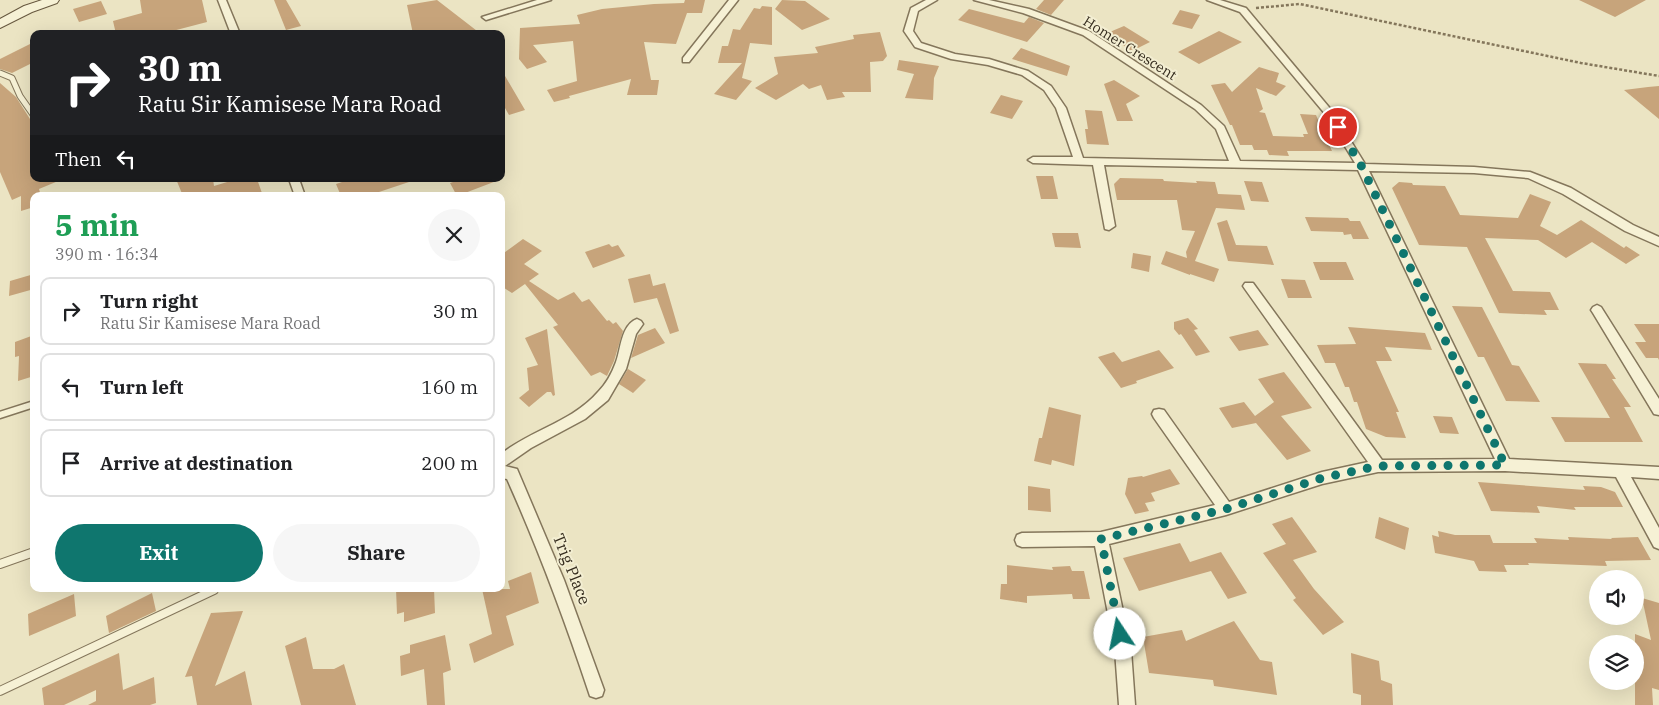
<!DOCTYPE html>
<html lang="en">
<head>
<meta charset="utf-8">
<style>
	body { margin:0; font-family:"IBM Plex Serif",serif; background:#f6f6f6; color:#202124; height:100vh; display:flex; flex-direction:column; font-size:19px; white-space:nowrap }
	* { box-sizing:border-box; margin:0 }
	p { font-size:16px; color:#757577 }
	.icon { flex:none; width:28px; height:28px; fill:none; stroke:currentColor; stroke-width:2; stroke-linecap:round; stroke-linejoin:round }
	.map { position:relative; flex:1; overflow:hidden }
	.sheet { position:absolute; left:30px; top:192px; width:475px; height:400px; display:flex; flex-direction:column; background:#fff; border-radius:10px; box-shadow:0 5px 20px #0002 }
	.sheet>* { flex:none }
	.top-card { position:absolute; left:30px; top:30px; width:475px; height:152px; border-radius:10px; box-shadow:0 5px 20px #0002; background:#202124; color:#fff; overflow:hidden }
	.tools { position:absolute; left:1589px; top:570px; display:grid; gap:10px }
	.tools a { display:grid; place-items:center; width:55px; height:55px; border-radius:50%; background:#fff; box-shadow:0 5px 20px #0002; font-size:25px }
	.pin { position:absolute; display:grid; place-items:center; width:42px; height:42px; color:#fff; margin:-21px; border:2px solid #fff; border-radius:50%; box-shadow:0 1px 5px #0007 }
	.me { position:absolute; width:55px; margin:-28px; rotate:349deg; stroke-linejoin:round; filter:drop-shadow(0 0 4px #0008) }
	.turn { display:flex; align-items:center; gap:18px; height:105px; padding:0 25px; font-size:22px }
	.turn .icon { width:65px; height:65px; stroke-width:2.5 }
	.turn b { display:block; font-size:35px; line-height:42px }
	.then { display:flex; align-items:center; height:48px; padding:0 25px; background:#0003; gap:10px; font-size:19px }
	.round { display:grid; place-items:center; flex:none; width:52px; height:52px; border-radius:26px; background:#f6f6f6 }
	.summary { display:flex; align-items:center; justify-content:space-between; height:85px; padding:0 25px }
	h1 { font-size:30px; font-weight:800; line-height:38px; color:#1e9e55 }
	.primary-button { display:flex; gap:10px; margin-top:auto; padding:10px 25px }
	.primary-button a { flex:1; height:58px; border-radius:30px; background:#0f766e; color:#fff; font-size:20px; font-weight:800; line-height:58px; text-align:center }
	.primary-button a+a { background:#f6f6f6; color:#202124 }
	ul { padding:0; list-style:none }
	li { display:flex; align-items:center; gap:15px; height:68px; margin:0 10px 8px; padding:0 15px; border:2px solid #e0e0e0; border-radius:10px }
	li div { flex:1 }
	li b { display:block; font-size:19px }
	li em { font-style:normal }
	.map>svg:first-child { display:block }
</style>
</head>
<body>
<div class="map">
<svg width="1659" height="705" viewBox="0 0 1659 705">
	<rect width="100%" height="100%" fill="#ebe4c3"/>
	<path fill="#c7a47b" d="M140,0H202L207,22L161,34H116L113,21L142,13Z
		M274,0H286L301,26L286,30Z
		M437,0L481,34H413L407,5Z
		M685,0H705L702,13H687L676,44L644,42L651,80H659L657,95H627L631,79L569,96L570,98L554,102L547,90L577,81L573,41L533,45L547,62L527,69L519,59L520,28L580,24L577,15L602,9L654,4L684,3Z
		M782,0L805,1L830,19L802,30L775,9Z
		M1044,0H1064L1051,15L1036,9Z
		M1579,0H1646L1615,17Z
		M101,1L107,14L79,22L73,9Z
		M762,6L772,7V45L750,43L742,78L752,81L736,100L714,94L742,63H718L722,46H728L733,29L740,30L754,8L760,9Z
		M969,9L1024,23L1029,17L1044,23L1027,42L958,20Z
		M1180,10L1200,15L1192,29L1172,24Z
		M1124,26L1150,42L1132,51L1105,34Z
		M1219,31L1242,42L1199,64L1178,52Z
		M880,32L887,56L883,61L870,62L871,92H842L845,97L827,100L821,85L809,89L803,84L776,100L755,88L778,74L774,57L818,53L815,47L854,39L853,35Z
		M34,42V62L12,73L0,69V59Z
		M1021,48L1070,66L1067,76L1012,59Z
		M899,60L939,66L934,78L933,100L905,98L914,74L897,70Z
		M1259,67L1279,73L1276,82L1286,86L1276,96L1256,88L1263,109L1259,112L1265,113L1273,136L1304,137L1303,134H1308L1300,114L1316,115L1332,151H1287L1289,156L1269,155L1267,150H1254L1252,145H1240L1232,125H1230L1211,85L1225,83L1232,92Z
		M501,69L525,110L509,115L501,101Z
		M1114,80L1140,96L1126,104L1133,121H1117L1104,84Z
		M0,83L16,97L30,119L34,120V179H63L39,189L41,196H34V207L21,211V196L12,200L0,172Z
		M1659,86V119L1624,90L1648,87Z
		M1001,95L1023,101L1012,119L990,113Z
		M1085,110L1102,111L1109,145L1087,144L1085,129H1088Z
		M1036,176H1053L1058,199H1041Z
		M1120,178L1163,179L1164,181L1197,183L1196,181L1215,182L1218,194L1241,195L1245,210L1216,208L1195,261L1219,269L1214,282L1190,274V275L1161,264L1166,251L1187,258L1186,252L1195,231L1182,230L1177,200H1117L1114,184Z
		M176,179H213L214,186L237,179H257L263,196H183Z
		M351,179H412V181L367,196H341L336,184Z
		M462,179H499V180L457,196L450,183Z
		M1244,181L1262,182L1269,202L1251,201Z
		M1399,182L1412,183L1413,185L1445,186L1460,215L1518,218L1530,194L1551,202L1540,226L1557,235L1581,220L1624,248L1626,246L1640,255L1626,264L1592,242L1566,258L1538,240L1485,238L1513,291L1550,292L1559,310H1544L1547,315L1499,313L1467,247L1419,245L1392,188Z
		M1305,217L1348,218L1350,221H1360L1369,239H1353L1351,234L1344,235L1343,232L1311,231Z
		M1227,220L1236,245L1267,246L1274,265L1228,261L1217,223Z
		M1052,233H1078L1081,248L1055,247Z
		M523,239L542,251L524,264L539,274L529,281L558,300L574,292L582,302L589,299L607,321L609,320L613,324L616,322L623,331L614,361L607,376L600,372L591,376L553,327L558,325L525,284L512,293L501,286V255Z
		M609,244L612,247L618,245L625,256L593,268L585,252Z
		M1133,253L1151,256L1149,272L1131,268Z
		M1313,262H1346L1354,280H1320Z
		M34,274V289L9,296L10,281Z
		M650,274L653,286L665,283L679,331L670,334L657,298L634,303L628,279Z
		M1281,279L1305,280L1312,298H1288Z
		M1452,306L1482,307L1512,365L1519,366L1540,402L1506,401L1484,357H1478Z
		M1188,318L1198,329L1194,330L1210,352L1196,356L1181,334L1179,335L1174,329V322Z
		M1634,324H1659V360L1658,358H1646L1635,342H1646Z
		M1348,327L1425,333L1432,350L1385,347L1392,361H1376L1399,412H1396L1406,438L1386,437L1366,429L1357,402H1354L1349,387H1345L1335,363H1325L1317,345L1356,344Z
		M655,328L665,343L631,358L638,335Z
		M547,329L555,395L553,396L551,392H547L529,407L519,398L529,390L527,368L538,365L525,338Z
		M1258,330L1269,345L1239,351L1229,337Z
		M34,335V376L18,381L19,356L15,357V342Z
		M1159,350L1174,368L1136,381L1137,383L1121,388L1098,357L1114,352L1122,362Z
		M1578,363L1606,364L1616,379H1612L1631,407H1624L1643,442H1565L1551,417L1610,418Z
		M628,369L646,380L633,393L619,384Z
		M1284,372L1312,408L1281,416L1311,451L1287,460L1256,423L1232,428L1219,408L1244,402L1255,416L1274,402L1258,379Z
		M1049,407L1081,415L1074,466L1052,460L1051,465L1034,461L1039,438H1042Z
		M1433,416L1452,417L1459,434L1440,433Z
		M1170,469L1180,484L1151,493L1155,501L1145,503L1149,511L1135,514L1125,494L1128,478L1142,476L1143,477Z
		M1478,482L1585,490L1583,486L1601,487L1615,492L1623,507H1574L1576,510L1537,506L1540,513L1491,511Z
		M1028,486L1050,489L1051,512L1028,510Z
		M1292,517L1317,552L1293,560L1314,589L1344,622L1323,635L1293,600L1296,598L1263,553L1286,544L1272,524Z
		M1379,517L1409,528L1405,550L1375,538Z
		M1438,531L1455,535H1490L1493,543H1537L1534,538L1569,540L1568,537L1612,539L1611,538L1638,537L1651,560L1605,561L1607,566L1528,563L1529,565H1504L1507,572L1479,571L1474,561L1435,553L1432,535L1439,537Z
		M1180,543L1190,562L1221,552L1247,593L1228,599L1211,571L1139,591L1123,558Z
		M1007,565L1053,570L1052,567L1070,566L1072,571H1084L1090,599H1073L1072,594L1027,596V603L1000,599L1001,584H1007Z
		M531,572L539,603L506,616L514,645L474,663L469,644L492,634L482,589H510L508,581Z
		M396,589H434L435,613L404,622V612L397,614Z
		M152,593L156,611L109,633L106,616Z
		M74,594L76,616L29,636L28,614Z
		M1642,598L1659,603V690L1652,688L1653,705H1635V634L1651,640Z
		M243,611L215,686L245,671L252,705H197L192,676L185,677L211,613Z
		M1234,621L1260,660L1272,662L1277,695L1214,686L1213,680L1149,673L1143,637L1182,630L1186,641Z
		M445,635L451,670L443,673L445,705H427L424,669L401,676L400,656L410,653V645Z
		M306,637L313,669H334L344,664L356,705H301L285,646Z
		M119,653L123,690L154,677L156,703L150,705H88L96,701V690L64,705H44L42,688Z
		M1351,653L1379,661L1381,680L1392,684L1393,705H1361V695L1353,693Z"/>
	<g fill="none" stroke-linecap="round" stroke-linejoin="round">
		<g stroke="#84765b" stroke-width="7">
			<path id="lane-far2" d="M0,73L12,78L20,96L34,116"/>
		</g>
		<g stroke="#84765b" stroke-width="9">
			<path id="lane-far1" d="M0,415L34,404"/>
		</g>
		<g stroke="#84765b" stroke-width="10">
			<path id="lane" d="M0,564L34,552
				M0,691L214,590"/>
		</g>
		<g stroke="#84765b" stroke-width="3">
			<path id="street" d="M218,0H226L240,34H231Z
				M537,0H551L486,20L482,17Z
				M729,0H738L689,62H683V58Z
				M926,0H937L918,11L913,31L921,43L955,54L989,59L1028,71L1051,86L1066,108L1083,158L1229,161L1216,129L1195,109L1083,35L1023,13L974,0H989L1029,9L1089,31L1201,105L1224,126L1240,161L1355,163L1326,115L1240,12L1207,0H1220L1246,8L1333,112L1365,164L1474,167L1530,172L1571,188L1633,225L1659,237V246L1625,231L1563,194L1528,178L1474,173L1369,171L1509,459L1659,467V479L1631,477L1659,528V549L1654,547L1616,477L1505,471L1378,472L1322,484L1226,515L1109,544L1131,650L1135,705H1119L1115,650L1095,546L1022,547L1017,545L1015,540L1017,535L1022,533L1101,532L1215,505L1154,418L1152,414L1154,410L1159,409L1164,410L1229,502L1322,472L1368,462L1245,289L1243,286L1245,283H1253L1382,460L1495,459L1358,170L1104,165L1115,226L1109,230L1105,229L1093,165L1033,163L1028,160L1033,157H1073L1056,108L1044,90L1022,75L988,65L951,59L915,47L904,31L911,8Z
				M289,179H299L305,196H295Z
				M1597,305L1601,307L1659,399V415L1654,414L1593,313L1591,310L1593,307Z
				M637,319L641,321L643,324L636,334L626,369L608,400L585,419L531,448L505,466L517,469L564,580L604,690L602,696L596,698L590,696L588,690C564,618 538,548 507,479L501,478V454C531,430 572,422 598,392C606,384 612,373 616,362C621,349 621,325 637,319Z"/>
		</g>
		<g stroke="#66573e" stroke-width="2">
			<path id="secondary" d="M42,0H59L57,3L32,12L0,28V19L24,6Z"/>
		</g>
		<path stroke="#84765b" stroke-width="2.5" stroke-dasharray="3 2" stroke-linecap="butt" d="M1256,8L1300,4L1581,63L1659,76"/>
		<use href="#lane-far2" stroke="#f6f1d5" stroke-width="5"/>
		<use href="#lane-far1" stroke="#f6f1d5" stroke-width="6"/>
		<use href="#lane" stroke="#f6f1d5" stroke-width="8"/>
		<use href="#street" fill="#f6f1d5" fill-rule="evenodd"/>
		<use href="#secondary" fill="#f6f1d5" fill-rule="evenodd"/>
	</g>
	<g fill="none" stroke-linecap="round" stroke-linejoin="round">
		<path stroke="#0f766e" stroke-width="9" stroke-dasharray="0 16.2" d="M1120,634L1101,539L1226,509L1322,478L1378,466L1505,465L1362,167L1338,127"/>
	</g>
	<g text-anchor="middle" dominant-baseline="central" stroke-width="4" stroke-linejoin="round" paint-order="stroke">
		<g font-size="14" fill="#352c1e" stroke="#f3eed2">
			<text transform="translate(1130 48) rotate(32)">Homer Crescent</text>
		</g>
		<g font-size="16" fill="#352c1e" stroke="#f3eed2">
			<text transform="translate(572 569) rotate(68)">Trig Place</text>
		</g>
	</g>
</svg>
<div class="tools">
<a><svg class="icon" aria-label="sound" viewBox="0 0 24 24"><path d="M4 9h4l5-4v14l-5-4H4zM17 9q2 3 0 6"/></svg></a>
<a><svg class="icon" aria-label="layers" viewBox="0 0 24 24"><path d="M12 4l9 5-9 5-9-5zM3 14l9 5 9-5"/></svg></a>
</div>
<div class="pin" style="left:1338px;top:127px;background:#d93025"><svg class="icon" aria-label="arrive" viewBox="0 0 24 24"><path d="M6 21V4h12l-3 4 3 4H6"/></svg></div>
<svg class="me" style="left:1120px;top:634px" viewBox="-20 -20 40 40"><circle r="19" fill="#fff"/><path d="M0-13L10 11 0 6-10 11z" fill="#0f766e"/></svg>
<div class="top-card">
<div class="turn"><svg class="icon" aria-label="right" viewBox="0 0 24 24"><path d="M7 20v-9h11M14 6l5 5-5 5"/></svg><div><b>30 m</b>Ratu Sir Kamisese Mara Road</div></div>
<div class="then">Then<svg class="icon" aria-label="left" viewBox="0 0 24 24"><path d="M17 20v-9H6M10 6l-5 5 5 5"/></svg></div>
</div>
<section class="sheet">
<div class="summary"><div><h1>5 min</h1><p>390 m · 16:34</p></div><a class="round"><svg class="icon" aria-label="close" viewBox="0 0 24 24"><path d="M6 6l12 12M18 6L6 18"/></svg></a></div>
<ul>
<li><svg class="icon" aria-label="right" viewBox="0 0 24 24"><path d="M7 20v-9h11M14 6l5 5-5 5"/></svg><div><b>Turn right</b><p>Ratu Sir Kamisese Mara Road</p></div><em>30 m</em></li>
<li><svg class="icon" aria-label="left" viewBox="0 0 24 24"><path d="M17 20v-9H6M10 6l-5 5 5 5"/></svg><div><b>Turn left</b></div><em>160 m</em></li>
<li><svg class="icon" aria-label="arrive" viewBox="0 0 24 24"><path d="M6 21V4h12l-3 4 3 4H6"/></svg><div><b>Arrive at destination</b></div><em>200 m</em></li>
</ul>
<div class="primary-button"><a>Exit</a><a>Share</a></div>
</section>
</div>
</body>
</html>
